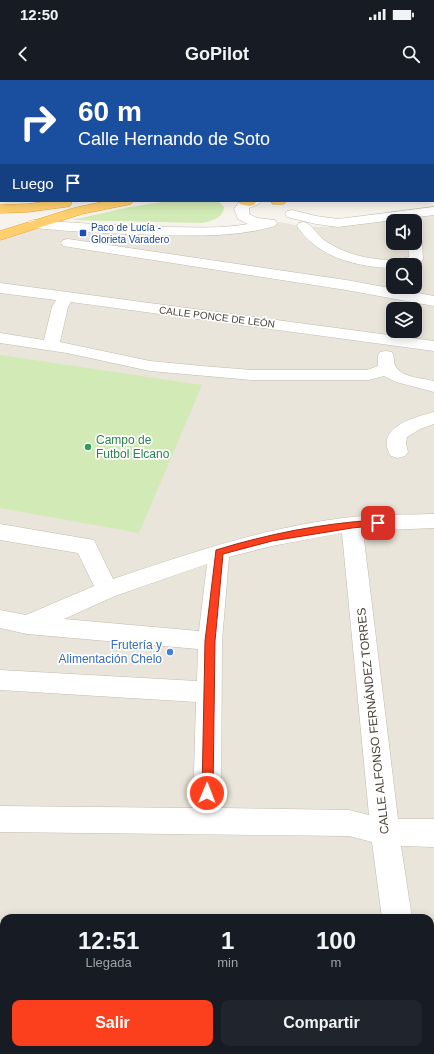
<!DOCTYPE html>
<html lang="es">
<head>
<meta charset="utf-8">
<style>
	body { margin:0; font-family:Arial,sans-serif; background:#20242c; color:#f1f3f6; height:100vh; display:flex; flex-direction:column; font-size:15px; white-space:nowrap }
	* { box-sizing:border-box; margin:0 }
	p { font-size:13px; color:#9ea1a6 }
	.icon { flex:none; width:22px; height:22px; fill:none; stroke:currentColor; stroke-width:2; stroke-linecap:round; stroke-linejoin:round }
	.map { position:relative; flex:1; overflow:hidden }
	.drawer { position:absolute; left:0px; top:834px; width:434px; height:140px; display:flex; flex-direction:column; background:#171b24; border-radius:12px 12px 0 0; box-shadow:0 2px 10px #0003 }
	.drawer>* { flex:none }
	.guide { position:absolute; left:0px; top:0px; width:434px; height:122px; box-shadow:0 2px 10px #0003; background:#1a4fa0; color:#fff; overflow:hidden }
	.buttons { position:absolute; left:386px; top:134px; display:grid; gap:8px }
	.buttons a { display:grid; place-items:center; width:36px; height:36px; border-radius:8px; background:#171b24; box-shadow:0 2px 10px #0003; font-size:20px }
	.pin { position:absolute; display:grid; place-items:center; width:34px; height:34px; color:#fff; margin:-17px; border-radius:8px; box-shadow:0 2px 6px #0006 }
	.me { position:absolute; width:44px; margin:-22px; rotate:1deg; stroke-linejoin:round; filter:drop-shadow(0 0 3px #0008) }
	.turn { display:flex; align-items:center; gap:14px; height:84px; padding:0 12px; font-size:18px }
	.turn .icon { width:52px; height:52px; stroke-width:2.5 }
	.turn b { display:block; font-size:28px; line-height:34px }
	.then { display:flex; align-items:center; height:38px; padding:0 12px; background:#0003; gap:8px; font-size:15px }
	.eta { display:flex; justify-content:space-evenly; align-items:center; height:68px; text-align:center }
	.eta b { font-size:24px; font-weight:600; line-height:28px }
	.primary-button { display:flex; gap:8px; margin-top:auto; padding:8px 12px }
	.primary-button a { flex:1; height:46px; border-radius:8px; background:#fc3f1d; color:#fff; font-size:16px; font-weight:600; line-height:46px; text-align:center }
	.primary-button a+a { background:#20242c; color:#f1f3f6 }
	.status { display:flex; justify-content:space-between; align-items:center; height:28px; padding:0 20px; background:#171b24; direction:ltr }
	.status svg { height:11px; fill:currentColor }
	header { display:flex; justify-content:space-between; align-items:center; height:52px; padding:0 12px; background:#171b24; font-size:18px; font-weight:600 }
	.map>svg:first-child { display:block }
</style>
</head>
<body>
<div class="status"><b>12:50</b><svg viewBox="0 0 49 12"><path d="M0 12V9h3v3zM5 12V6h3v6zM10 12V3h3v9zM15 12V0h3v12zM26 1h20v11H26zM47 4h2v5h-2z"/></svg></div>
<header><svg class="icon" aria-label="back" viewBox="0 0 24 24"><path d="M15 5l-7 7 7 7"/></svg>GoPilot<svg class="icon" aria-label="search" viewBox="0 0 24 24"><circle cx="10" cy="10" r="6"/><path d="M15 15l6 6"/></svg></header>
<div class="map">
<svg width="434" height="974" viewBox="0 0 434 974">
	<rect width="100%" height="100%" fill="#f6f3ec"/>
	<path fill="#eae5da" fill-rule="evenodd" d="M175,0H434V28L433,1Z
		M434,131V974H0V156L34,144L183,152L279,142L300,146L326,147ZM393,141H415V163H393ZM393,185H415V207H393ZM393,229H415V251H393ZM4,838H430V970H4Z"/>
	<path fill="#d2eab5" d="M169,121H218L224,127C223,138 212,141 202,143L72,140L130,127Z
		M0,275L202,305L139,453L0,428Z"/>
	<g fill="none" stroke-linecap="round" stroke-linejoin="round">
		<g stroke="#c2bbae" stroke-width="1">
			<path id="minor" d="M24,0H35L24,1Z
				M42,0H52V1H42Z
				M187,0H202V1H187Z
				M323,0H335L323,1Z
				M386,0H402V1H386Z
				M433,3H434V9H433Z
				M1,78V86L0,87V79Z
				M433,97H434V105H433Z
				M242,121H261L259,124L249,128V134L257,138L275,140L277,143L275,146C237,157 199,156 159,155C118,154 76,152 34,148L29,147L27,144L29,141L34,140C78,143 122,146 165,147C193,147 221,149 248,144L238,139L234,129L239,122Z
				M434,127V135L338,147L316,144L287,137L285,134L287,131L292,130L316,136L338,139Z
				M304,142C312,144 317,155 324,160C344,175 385,185 409,177L408,163H415V157L420,158L422,161L423,179L421,182L413,185H393V188C357,187 318,178 297,146L299,143Z
				M68,159L346,200L434,216V226L346,210L63,166L61,163L63,160Z
				M0,203L434,261V271L71,222L68,227L60,262L150,281L202,286L252,290H367L378,286V276L380,272L386,271L392,272C395,277 393,283 396,287C403,298 423,298 434,301V312L396,302L384,296L369,300H252L150,291L67,273L0,263V253L44,260L52,227L56,220L0,213Z
				M434,332V344L420,349L407,357L406,364L408,372L405,376L398,378L391,376C373,348 415,337 434,332Z
				M434,434V448L363,451L398,739H434V767L401,766L412,838H382L372,762L349,756L0,752V726L193,728L196,622L0,610V590L197,601L198,569L27,554L0,548V530L26,535L94,506L78,473L0,460V444L94,460L113,499C191,473 269,446 352,437C379,434 407,435 434,434ZM342,453L369,735L349,730L221,728L222,561L229,477L272,466ZM207,484L199,551L64,539L115,516Z
				M0,936H4V970H0Z
				M430,968L432,974H398L397,970H430Z"/>
		</g>
		<g stroke="#e0a43c" stroke-width="1">
			<path id="highway" d="M433,77H434V85H433Z
				M50,121H70L72,123L70,126L65,127L28,132L0,133V125L28,124Z
				M107,121H133L131,124L82,134L0,160V151L74,128Z
				M238,121H255L256,122L254,125L249,126L240,124Z
				M271,121H286L284,124H273Z"/>
		</g>
		<use href="#minor" fill="#fff" fill-rule="evenodd"/>
		<use href="#highway" fill="#ffcf6e" fill-rule="evenodd"/>
	</g>
	<path fill="#fc3f1d" stroke="#a42913" d="M378,440L381,441L382,443L381,445L352,448L272,461L223,474L215,561L213,713L211,717L207,718L203,717L202,713L205,561L216,470C268,454 323,443 378,440Z"/>
	<rect fill="#1a4fb4" stroke="#fff" stroke-width="1.5" x="79" y="149" width="8" height="8" rx="2"/>
	<circle fill="#2e9e5b" stroke="#fff" stroke-width="1.5" cx="88" cy="367" r="4"/>
	<circle fill="#3f7fe0" stroke="#fff" stroke-width="1.5" cx="170" cy="572" r="4"/>
	<g text-anchor="middle" dominant-baseline="central" stroke-width="3.5" stroke-linejoin="round" paint-order="stroke">
		<g font-size="10" fill="#164399" stroke="#fff" text-anchor="start">
			<text x="91" y="147">Paco de Lucía -<tspan x="91" dy="12">Glorieta Varadero</tspan></text>
		</g>
		<g font-size="10" fill="#4b4439" stroke="#fff">
			<text transform="translate(217 237) rotate(7)">CALLE PONCE DE LEÓN</text>
		</g>
		<g font-size="12" fill="#27864d" stroke="#fff" text-anchor="start">
			<text x="96" y="360">Campo de<tspan x="96" dy="14">Futbol Elcano</tspan></text>
		</g>
		<g font-size="12" fill="#366cbe" stroke="#fff" text-anchor="end">
			<text x="162" y="565">Frutería y<tspan x="162" dy="14">Alimentación Chelo</tspan></text>
		</g>
		<g font-size="12" fill="#4b4439" stroke="#fff">
			<text transform="translate(373 641) rotate(-96)">CALLE ALFONSO FERNÁNDEZ TORRES</text>
		</g>
	</g>
</svg>
<div class="buttons">
<a><svg class="icon" aria-label="sound" viewBox="0 0 24 24"><path d="M4 9h4l5-4v14l-5-4H4zM17 9q2 3 0 6"/></svg></a>
<a><svg class="icon" aria-label="search" viewBox="0 0 24 24"><circle cx="10" cy="10" r="6"/><path d="M15 15l6 6"/></svg></a>
<a><svg class="icon" aria-label="layers" viewBox="0 0 24 24"><path d="M12 4l9 5-9 5-9-5zM3 14l9 5 9-5"/></svg></a>
</div>
<div class="pin" style="left:378px;top:443px;background:#d93025"><svg class="icon" aria-label="arrive" viewBox="0 0 24 24"><path d="M6 21V4h12l-3 4 3 4H6"/></svg></div>
<svg class="me" style="left:207px;top:713px" viewBox="-20 -20 40 40"><circle r="17" fill="#fc3f1d" stroke="#fff" stroke-width="3"/><path d="M0-11L8 9 0 5-8 9z" fill="#fff"/></svg>
<div class="guide">
<div class="turn"><svg class="icon" aria-label="right" viewBox="0 0 24 24"><path d="M7 20v-9h11M14 6l5 5-5 5"/></svg><div><b>60 m</b>Calle Hernando de Soto</div></div>
<div class="then">Luego<svg class="icon" aria-label="arrive" viewBox="0 0 24 24"><path d="M6 21V4h12l-3 4 3 4H6"/></svg></div>
</div>
<section class="drawer">
<div class="eta">
<div><b>12:51</b><p>Llegada</p></div>
<div><b>1</b><p>min</p></div>
<div><b>100</b><p>m</p></div>
</div>
<div class="primary-button"><a>Salir</a><a>Compartir</a></div>
</section>
</div>
</body>
</html>
